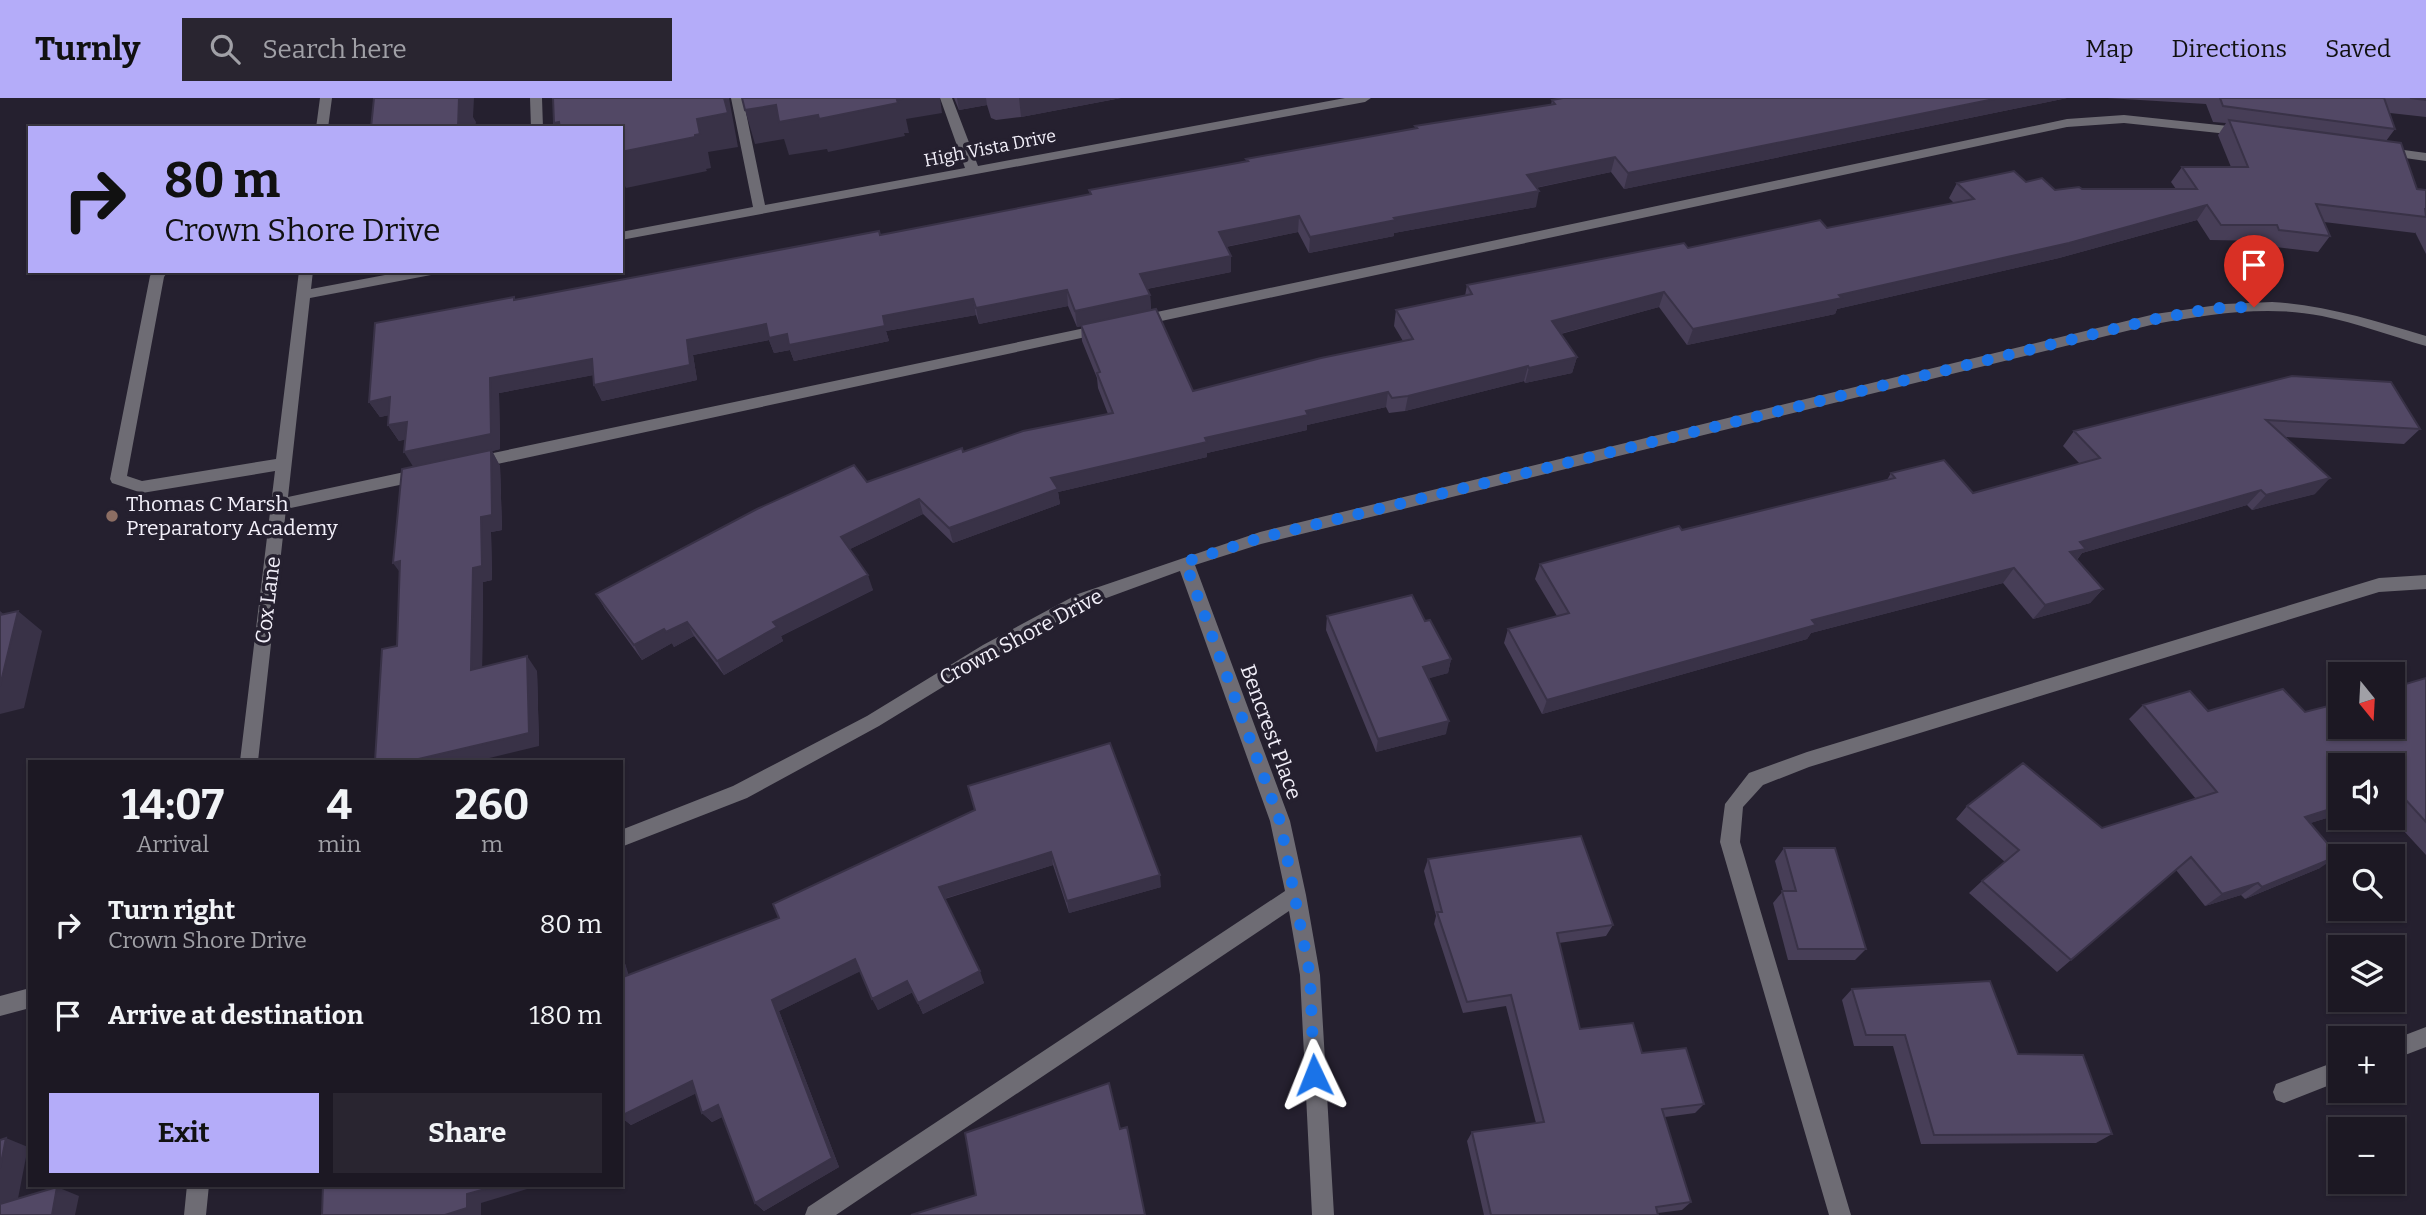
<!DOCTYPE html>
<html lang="en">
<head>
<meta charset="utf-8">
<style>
	body { margin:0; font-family:Bitter,serif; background:#292530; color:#f1f3f6; height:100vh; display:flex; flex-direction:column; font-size:26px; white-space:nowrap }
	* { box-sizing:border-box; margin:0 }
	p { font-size:23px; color:#a0a0a6 }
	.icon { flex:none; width:38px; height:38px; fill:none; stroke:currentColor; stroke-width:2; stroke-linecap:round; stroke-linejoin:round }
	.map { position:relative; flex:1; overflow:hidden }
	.drawer { position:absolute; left:28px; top:662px; width:595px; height:427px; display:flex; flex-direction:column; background:#1c1823; border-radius:0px; box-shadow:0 2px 5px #0004,0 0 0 2px #3a3741 }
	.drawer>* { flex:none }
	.guide { position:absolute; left:28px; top:28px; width:595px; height:147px; border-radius:0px; box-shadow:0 2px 5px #0004,0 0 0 2px #3a3741; background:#b4acf9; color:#111; overflow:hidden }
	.needle { width:46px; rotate:162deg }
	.controls { position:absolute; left:2328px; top:564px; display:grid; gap:14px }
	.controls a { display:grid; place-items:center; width:77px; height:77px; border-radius:0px; background:#1c1823; box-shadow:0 2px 5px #0004,0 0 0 2px #3a3741; font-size:35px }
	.pin { position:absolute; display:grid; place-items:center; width:60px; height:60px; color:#fff; margin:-72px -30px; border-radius:50% 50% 50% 0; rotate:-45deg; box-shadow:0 0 7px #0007 }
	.pin .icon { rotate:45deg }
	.me { position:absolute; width:77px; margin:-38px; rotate:358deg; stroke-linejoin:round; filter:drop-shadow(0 0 5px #0008) }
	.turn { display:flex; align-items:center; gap:24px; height:147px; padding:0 21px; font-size:32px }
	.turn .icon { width:91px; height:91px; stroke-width:2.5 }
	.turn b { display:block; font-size:49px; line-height:60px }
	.eta { display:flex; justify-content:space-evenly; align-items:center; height:119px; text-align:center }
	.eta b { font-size:42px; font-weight:700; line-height:49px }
	.button { display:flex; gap:14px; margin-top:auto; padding:14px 21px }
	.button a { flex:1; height:80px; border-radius:0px; background:#b4acf9; color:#111; font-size:28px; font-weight:700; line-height:80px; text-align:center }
	.button a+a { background:#292530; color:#f1f3f6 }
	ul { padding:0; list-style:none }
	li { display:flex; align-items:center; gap:21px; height:91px; padding:0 21px }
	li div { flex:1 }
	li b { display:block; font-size:26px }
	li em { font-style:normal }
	header { display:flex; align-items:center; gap:42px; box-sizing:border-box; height:98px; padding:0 35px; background:#b4acf9; color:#111 }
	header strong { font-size:33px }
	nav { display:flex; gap:38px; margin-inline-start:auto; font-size:24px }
	.search { width:490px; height:63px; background:#292530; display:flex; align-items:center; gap:18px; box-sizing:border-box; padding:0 24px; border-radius:0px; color:#a0a0a6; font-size:26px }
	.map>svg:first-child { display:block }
</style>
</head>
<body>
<header>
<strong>Turnly</strong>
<div class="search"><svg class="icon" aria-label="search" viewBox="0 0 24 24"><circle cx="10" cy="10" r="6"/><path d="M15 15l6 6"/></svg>Search here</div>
<nav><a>Map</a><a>Directions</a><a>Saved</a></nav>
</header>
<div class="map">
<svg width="2426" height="1117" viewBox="0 0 2426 1117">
	<rect width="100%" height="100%" fill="#25202f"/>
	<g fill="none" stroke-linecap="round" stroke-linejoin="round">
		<path fill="#6e6c74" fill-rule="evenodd" d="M320,0H332L328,30H316Z
			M530,0H542L543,30H531Z
			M731,0H743L765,107L965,70L940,0H952L978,68L1345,0H1371L1365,4L621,142V134L753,109Z
			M2124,17L2247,30L2253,34L2247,38L2124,25L2067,29L1138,228L1131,223L1138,218L2067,21Z
			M2382,49L2426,55V63L2377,56V50Z
			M153,173H168L164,179L127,378L142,383L276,361L299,173H313L311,191L406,173H438L431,177L310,200L288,399L423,370L431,376L423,382L286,411L258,663H240L275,373L142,395L112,385L110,381L150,178Z
			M2272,204C2326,207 2375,223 2426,238V248C2391,238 2357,225 2322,218C2267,207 2210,216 2155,226L1261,446L1195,467L1290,723L1306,797L1320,877L1334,1117H1312L1300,877L1289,813L836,1117H805L808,1109L1285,793L1270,723L1180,473L1090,506L995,557L879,628L747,700L621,749V732L733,688L867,618L983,547L1078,496L1260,434L2155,216L2225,206Z
			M1104,226L1109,228L1111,231L1109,234L474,371L466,365L474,359Z
			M2426,477V491L2379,494L1809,669L1763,687L1743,709L1740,744L1851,1117H1829L1720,744L1725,706L1749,675L1807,654L2379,480Z
			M30,890V910L0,918V898Z
			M2426,929V949L2392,962V942Z
			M2340,962V983L2284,1005L2276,1002L2273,994L2276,986Z
			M187,1087H209L206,1117H184Z"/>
	</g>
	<path fill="#473e57" d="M954,0H1121L1021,19L996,22L991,20L987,7L959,12Z
		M1563,0H2067L1624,91L1611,74L1536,90V109L1394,135V138L1309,155L1298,134L1226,149L1231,158V174L1147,191L1150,197L1151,213L1193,293L1403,243L1394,228L1396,212L1465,198L1467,187L1688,150L1827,130L1954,105L1949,100L1957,85L2026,84L2055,92L2082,91H2176L2171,84L2182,69H2231L2218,37L2226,25L2213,24L2206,6L2107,0H2426V19L2390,15L2395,31L2386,43L2417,91L2426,92V156L2415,134V135L2324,124L2330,138L2318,154L2267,148L2265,143L2210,142L2197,122L2059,160L1837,211L1835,216L1687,247L1659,209L1561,236L1577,259L1572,275L1525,285L1524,283L1405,313L1389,315L1386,309L1307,327V332L1207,355V359L1058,394L1060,406L953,445L923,416L850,451L873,492L781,538L783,543L724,577L694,538L674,549L672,545L642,562L605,511L596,496L867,384L963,354L1108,316L1098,290L1097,280L1082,243L1081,228L1077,229L1068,208L979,226L976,217L886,233L889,243L794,263L790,252L774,255L769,242L693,257L697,282L602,303L594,287L593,277L499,295L500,351L492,353L500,368L502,432L491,434L492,482L483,484L482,569L537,573L539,648L397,548L414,369L405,341L399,343L388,327L389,317L380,319L369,304L514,199L516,202L880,137L1090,96L1089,92L1246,63V61L1415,30V28L1551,7L1552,2Z
		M2292,278L2420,331L2404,346L2285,339L2315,396L2252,412L2247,407L2082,455L2077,462L2103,491L2090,505L2033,521L2003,485L1811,535L1807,541L1542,616L1504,545L1508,531L1557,518L1535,481L1540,466L1887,382L1891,375L1973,395L2080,366L2063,348L2074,333Z
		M1327,518L1425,523L1451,561L1448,575L1429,580L1446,636L1376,654L1326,532Z
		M2426,580V757L2391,719H2392V667H2340V716L2310,725L2320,770L2245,801L2241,797L2205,808L2176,772L2057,874L1969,795L1982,783L2005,764L1956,721L1967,708L2102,730L2196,701L2129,621L2143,607L2208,613L2305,614Z
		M975,712L1161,789L1069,815L1053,767L945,801L984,885L923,916L913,894L878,912L860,873L779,913L839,1069L764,1113L755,1105L722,1019L712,1024L702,1015L696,995L631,1027L621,1019V859L624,862L628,877L779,820Z
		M1784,750L1866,851L1855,862H1788L1773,805L1783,793L1775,763Z
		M1428,761L1613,827L1606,838L1559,845L1580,931L1642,955L1704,1006L1695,1015L1665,1019L1691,1104L1682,1112L1658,1115V1117H1484L1467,1043L1472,1034L1536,1025L1506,908L1463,915L1434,826L1436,818L1424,773Z
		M1852,891L2018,956L2112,1036L2096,1045L1921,1046L1893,948H1854L1842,902Z"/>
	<path fill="#393247" d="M459,0H474L473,19L476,24L475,30H458Z
		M724,0H729L738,49L708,54L711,70L706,71L707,73L626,90L625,88L621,89V54L697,21Z
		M901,0H940L942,15L906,21L909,35H904L905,38L828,54L827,51L789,57L784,41L755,46L745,12L776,7L897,2Z
		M957,0H986L987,7L959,12Z
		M1019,0H1121L1021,19Z
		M1999,0H2067L1624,91L1628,75Z
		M559,24L562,30H557L554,25Z
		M1615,59L1611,74L1524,92L1527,77Z
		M1539,93L1536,109L1394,135V138L1309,155L1310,139L1394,120Z
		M2207,107L2197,122L2059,160L1837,211L1835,216L1687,247L1693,231L1839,197Z
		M1299,118L1298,134L1219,150V134Z
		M1231,158V174L1141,192L1140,176Z
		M1067,192L1068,208L979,226L976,210Z
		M1664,194L1659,209L1548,239L1552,223Z
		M1150,197L1151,213L1077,229L1075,213Z
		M973,201L976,217L886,233L889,243L794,263L790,252L774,255L769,242L693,257L697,282L602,303L594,287L687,242L766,226L883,218Z
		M1577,259L1572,275L1525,285L1529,270Z
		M592,261L599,276L499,295L500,351L492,353L500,368L502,432L491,434L492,482L483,484L482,586L471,572L473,470L481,419L414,370L404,354L490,280Z
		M1528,268L1524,283L1405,313L1408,298Z
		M1388,294L1386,309L1307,327V332L1207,355V359L1058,394L1060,406L953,445L949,430L1051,380L1306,313Z
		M390,299L400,315L380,319L369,304Z
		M407,324L417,339L399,343L388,327Z
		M2330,380L2315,396L2252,412L2266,397Z
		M2261,392L2247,407L2082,455L2074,465L2070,454L2080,444Z
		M919,401L923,416L846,453L841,439Z
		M400,463L404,480L393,465Z
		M2014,470L2003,485L1811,535L1807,541L1542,616L1547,602L1812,522Z
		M868,477L873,492L781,538L783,543L724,577L717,563L773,524Z
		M2103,491L2090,505L2033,521L2045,507Z
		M0,513L15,526L18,513L42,533L24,610L0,616V617Z
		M687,524L694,538L674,549L672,545L642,562L634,547L664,531Z
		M527,558L537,573L539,648L477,663H410Z
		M1451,561L1448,575L1420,583L1423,569Z
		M1449,623L1446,636L1376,654L1378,641Z
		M2340,708V716L2288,732L2305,719Z
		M1051,754L1053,767L943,801L939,789Z
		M2338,758L2320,770L2245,801L2262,789Z
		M1160,777L1161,789L1069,815L1067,803Z
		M2258,785L2241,797L2205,808L2222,796Z
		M621,859L624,862L633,891L623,879L621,875Z
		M855,861L861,873L779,913L839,1069L764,1113L755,1105L772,902Z
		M980,873L984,885L923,916L918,905Z
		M907,883L913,894L878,912L872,901Z
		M692,983L701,993L631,1027L621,1019V1018Z
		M718,1007L726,1017L712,1024L702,1015Z
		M6,1040L28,1049L15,1116L0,1111V1070Z
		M500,1087H537V1088L481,1105V1117H445L467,1096Z
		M57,1089L79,1098L75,1117H52Z"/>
	<path fill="#524865" stroke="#393247" stroke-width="2" d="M374,0H459L458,30H371Z
		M553,0H724L728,15L697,21L700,36L695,37V39L621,54V30H560L559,24L554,25Z
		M742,0H901L902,1L897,2L898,5L819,21L818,17L779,24L776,7L745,12Z
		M1563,0H1999L1628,75L1615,59L1527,77L1539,93L1394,120L1396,122L1310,139L1299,118L1219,134L1231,158L1140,176L1150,197L1075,213L1067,192L976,210L973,201L883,218L885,228L789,247L787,236L769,240L766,226L687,242L690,267L594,287L592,261L490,280L491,336L404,354L407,324L388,327L390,299L369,304L375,225L514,199V202L879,133L880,137L1091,96L1089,92L1248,63L1246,61L1417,30L1415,28L1555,6L1552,2Z
		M2220,0H2384L2395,31L2223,8Z
		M2410,0H2426V2Z
		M2229,22L2401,45L2417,91L2426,92V113L2425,110L2426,119L2316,106L2330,138L2279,132L2277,127H2221L2207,107L2069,145L1839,197L1842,200L1693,231L1664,194L1552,223L1577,259L1529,270L1528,268L1408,298L1392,300L1388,294L1306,313L1308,317L1205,340L1207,344L1051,380L1058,391L949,430L919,401L841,439L868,477L773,524L777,529L717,563L687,524L666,534L664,531L634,547L596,496L757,411L854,367L867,384L962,350L963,354L1023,333L1113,315L1097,275L1100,274L1081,227L1156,211L1193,293L1321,260L1413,241L1396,212L1472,196L1467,187L1684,145L1688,150L1820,122L1827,130L1974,101L1957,85L2014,73L2026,84L2042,80L2055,92L2079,89L2082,91H2197L2182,69H2248Z
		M2292,278L2391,284L2420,331L2266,322L2330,380L2266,397L2261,392L2080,444L2086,451L2070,454L2103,491L2045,507L2014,470L1812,522L1816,527L1547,602L1508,531L1569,515L1540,466L1679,428L1682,432L1895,380L1891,375L1944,362L1973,395L2100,360L2074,333Z
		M491,352L492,417L481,419L482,468L473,470L471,572L527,558L529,635L410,663H375L382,551L397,548L400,463L393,465L402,371Z
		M1412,497L1425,523L1430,522L1451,561L1423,569L1449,623L1378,641L1327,518Z
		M18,513L0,588V517Z
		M2426,580V724L2396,691L2392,692V667H2340V708L2305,719L2338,758L2262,789L2258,785L2222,796L2191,759L2071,862L1982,783L2019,752L1967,708L2023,665L2102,730L2217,694L2143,607L2190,593L2208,613L2283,591L2305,614L2340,605V628H2392V590Z
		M1110,645L1160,777L1067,803L1051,754L939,789L980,873L918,905L907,883L872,901L855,861L772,902L832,1060L755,1105L718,1007L702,1015L692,983L621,1018V875L623,879L779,820L773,806L975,712L968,688Z
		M1581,738L1613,827L1557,835L1580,931L1633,925L1642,955L1686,950L1704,1006L1662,1011L1691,1104L1656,1109L1658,1117H1491L1472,1034L1544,1024L1511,897L1467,904L1437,814H1442L1428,761Z
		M1784,750H1835L1866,851H1798L1782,793H1796Z
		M1990,883L2018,956L2083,957L2112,1036L1934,1037L1905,937H1866L1852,891Z
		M1109,985L1120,1031L1127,1029L1145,1117H911L976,1097L965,1035Z
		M6,1040L0,1070V1042Z
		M323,1087H500L467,1096V1110L445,1117H322Z
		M57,1089L52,1117H0V1106Z"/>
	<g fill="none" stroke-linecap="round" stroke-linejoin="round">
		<path stroke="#1a73e8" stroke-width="12" stroke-dasharray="0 21.6" d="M1314,977L1310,877L1280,723L1185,464L1260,440L2155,221L2215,210L2254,209"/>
	</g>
	<circle fill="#8d6e63" stroke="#25202f" stroke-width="2.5" cx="112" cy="418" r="7"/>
	<g text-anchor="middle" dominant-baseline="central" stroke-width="7" stroke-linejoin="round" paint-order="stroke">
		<g font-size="18" fill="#f2eff9" stroke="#25202f">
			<text transform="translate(990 50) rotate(-11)">High Vista Drive</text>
		</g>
		<g font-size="21" fill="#f2eff9" stroke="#25202f" text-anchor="start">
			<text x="126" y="406">Thomas C Marsh<tspan x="126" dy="24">Preparatory Academy</tspan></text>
		</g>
		<g font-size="21" fill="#f2eff9" stroke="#25202f">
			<text transform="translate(268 502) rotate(-83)">Cox Lane</text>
			<text transform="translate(1021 539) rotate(-28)">Crown Shore Drive</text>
			<text transform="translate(1271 634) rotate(70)">Bencrest Place</text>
		</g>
	</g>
</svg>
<div class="controls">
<a><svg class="needle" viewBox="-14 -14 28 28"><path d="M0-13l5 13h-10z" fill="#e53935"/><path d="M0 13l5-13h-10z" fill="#a0a0a6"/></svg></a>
<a><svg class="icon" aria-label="sound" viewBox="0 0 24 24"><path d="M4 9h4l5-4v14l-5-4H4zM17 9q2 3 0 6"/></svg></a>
<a><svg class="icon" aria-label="search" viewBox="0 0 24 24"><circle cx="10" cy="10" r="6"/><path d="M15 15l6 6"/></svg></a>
<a><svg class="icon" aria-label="layers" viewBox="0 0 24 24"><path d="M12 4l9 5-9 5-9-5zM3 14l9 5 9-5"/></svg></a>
<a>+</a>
<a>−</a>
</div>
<div class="pin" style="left:2254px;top:209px;background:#d93025"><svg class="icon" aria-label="arrive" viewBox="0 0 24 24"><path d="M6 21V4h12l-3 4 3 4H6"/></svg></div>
<svg class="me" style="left:1314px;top:977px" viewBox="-20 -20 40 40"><path d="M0-17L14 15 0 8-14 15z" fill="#1a73e8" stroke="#fff" stroke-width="4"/></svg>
<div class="guide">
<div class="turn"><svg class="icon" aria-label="right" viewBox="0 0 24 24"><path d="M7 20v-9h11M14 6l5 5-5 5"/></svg><div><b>80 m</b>Crown Shore Drive</div></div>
</div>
<section class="drawer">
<div class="eta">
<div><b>14:07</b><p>Arrival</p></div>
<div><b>4</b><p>min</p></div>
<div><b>260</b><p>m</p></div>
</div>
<ul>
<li><svg class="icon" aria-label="right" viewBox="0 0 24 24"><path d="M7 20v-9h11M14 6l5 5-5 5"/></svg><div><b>Turn right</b><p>Crown Shore Drive</p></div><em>80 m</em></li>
<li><svg class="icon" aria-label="arrive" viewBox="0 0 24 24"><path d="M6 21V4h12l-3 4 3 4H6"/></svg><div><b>Arrive at destination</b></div><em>180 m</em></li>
</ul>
<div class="button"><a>Exit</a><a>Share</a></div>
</section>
</div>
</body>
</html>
